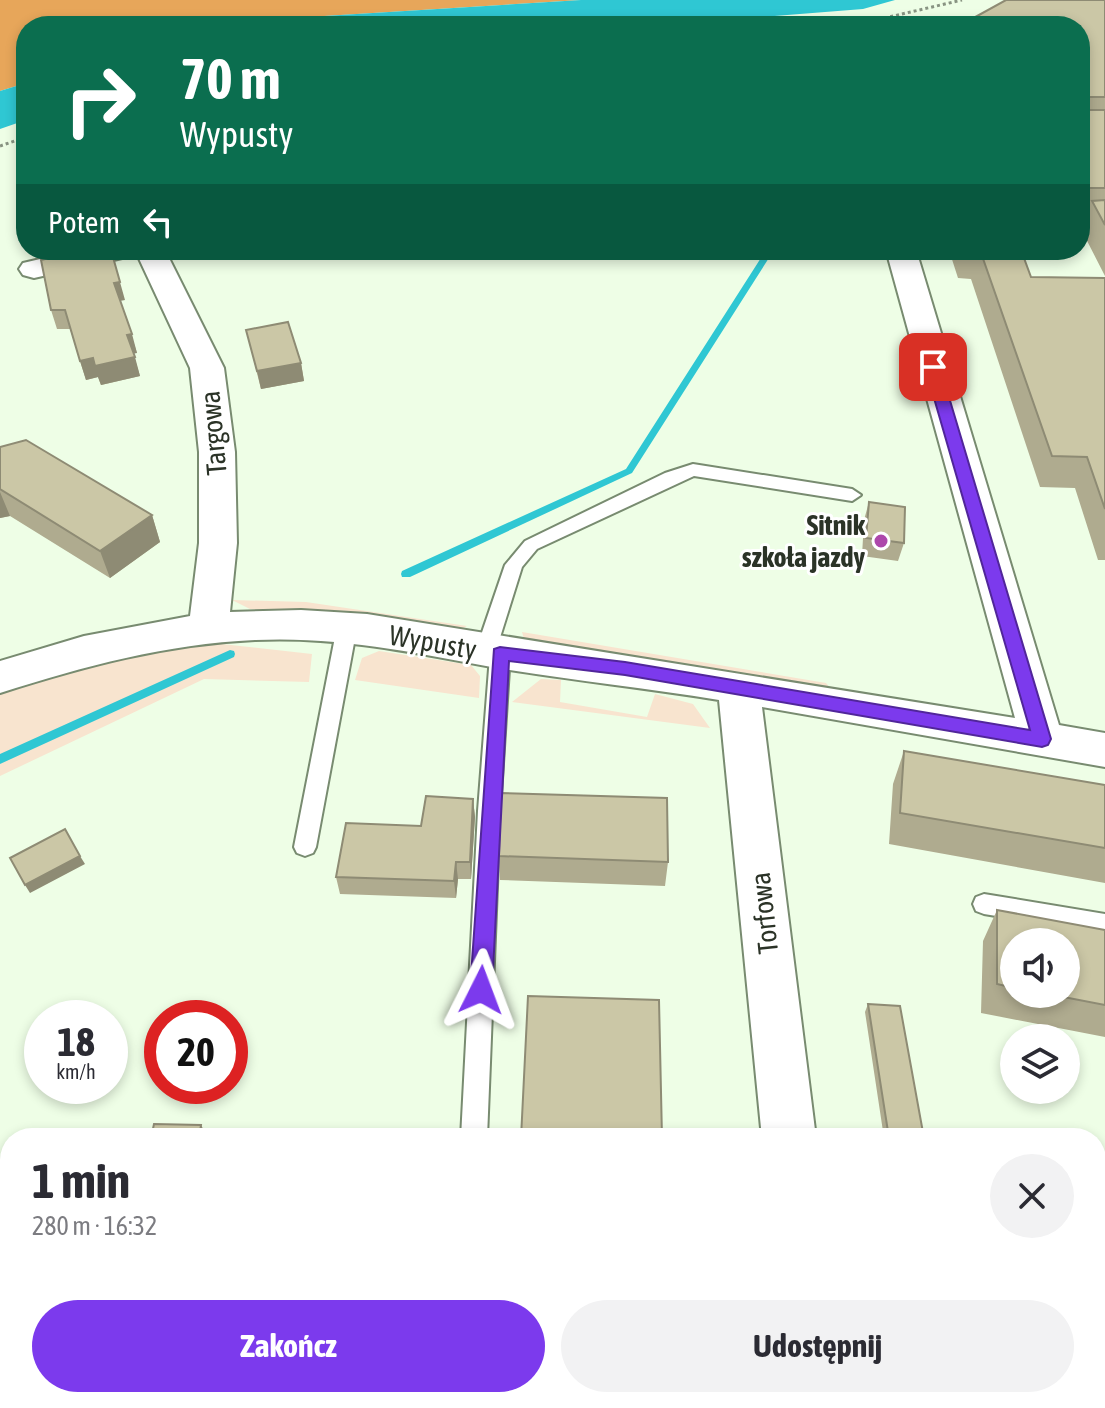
<!DOCTYPE html>
<html lang="pl">
<head>
<meta charset="utf-8">
<style>
	body { margin:0; font-family:"Asap Condensed",sans-serif; background:#f2f2f3; color:#2b2b33; height:100vh; display:flex; flex-direction:column; font-size:30px; white-space:nowrap }
	* { box-sizing:border-box; margin:0 }
	p { font-size:26px; color:#7c7c81 }
	.icon { flex:none; width:44px; height:44px; fill:none; stroke:currentColor; stroke-width:2; stroke-linecap:round; stroke-linejoin:round }
	.map { position:relative; flex:1; overflow:hidden }
	.sheet { position:absolute; left:0px; top:1128px; width:1106px; height:280px; display:flex; flex-direction:column; background:#fff; border-radius:32px 32px 0 0; box-shadow:0 4px 12px #0003 }
	.sheet>* { flex:none }
	.top-card { position:absolute; left:16px; top:16px; width:1074px; height:244px; border-radius:32px; box-shadow:0 4px 12px #0003; background:#0b6e4f; color:#fff; overflow:hidden }
	.buttons { position:absolute; left:1000px; top:928px; display:grid; gap:16px }
	.buttons a { display:grid; place-items:center; width:80px; height:80px; border-radius:50%; background:#fff; box-shadow:0 4px 12px #0003; font-size:40px }
	.speed { position:absolute; left:24px; top:1000px; display:flex; gap:16px; font-size:40px; font-weight:700; text-align:center }
	.speed>* { display:grid; place-content:center; width:104px; height:104px; border-radius:50%; background:#fff; box-shadow:0 4px 12px #0003; line-height:1 }
	.speed small { font-size:20px; font-weight:400 }
	.speed .limit { border:12px solid #d22; background:#fff; color:#111 }
	.pin { position:absolute; display:grid; place-items:center; width:68px; height:68px; color:#fff; margin:-34px; border-radius:16px; box-shadow:0 4px 12px #0006 }
	.me { position:absolute; width:88px; margin:-44px; rotate:3deg; stroke-linejoin:round; filter:drop-shadow(0 0 6px #0008) }
	.turn { display:flex; align-items:center; gap:28px; height:168px; padding:0 32px; font-size:36px }
	.turn .icon { width:104px; height:104px; stroke-width:2.5 }
	.turn b { display:block; font-size:56px; line-height:68px }
	.then { display:flex; align-items:center; height:76px; padding:0 32px; background:#0003; gap:16px; font-size:30px }
	.round { display:grid; place-items:center; flex:none; width:84px; height:84px; border-radius:42px; background:#f2f2f3 }
	.head { display:flex; align-items:center; justify-content:space-between; height:136px; padding:0 32px }
	h1 { font-size:48px; font-weight:700; line-height:60px }
	.primary-button { display:flex; gap:16px; margin-top:auto; padding:16px 32px }
	.primary-button a { flex:1; height:92px; border-radius:48px; background:#7c3aed; color:#fff; font-size:32px; font-weight:700; line-height:92px; text-align:center }
	.primary-button a+a { background:#f2f2f3; color:#2b2b33 }
	.map>svg:first-child { display:block }
</style>
</head>
<body>
<div class="map">
<svg width="1105" height="1408" viewBox="0 0 1105 1408">
	<rect width="100%" height="100%" fill="#eefee6"/>
	<path fill="#f8e4cf" d="M232,600L306,602L467,626L457,631L250,609Z
		M522,632L826,683L836,695L525,643Z
		M204,642L312,654L309,682L204,679L0,776V690L57,671Z
		M379,651L471,665L480,676L479,698L355,680L362,658Z
		M541,679L561,680L560,702L647,717L655,694L693,704L710,728L512,702Z"/>
	<path fill="#e7a65a" d="M0,0H581L292,18L237,26H26V83L0,91Z"/>
	<path fill="#2fc7d3" d="M581,0H895L863,9L645,26H237L292,18Z
		M26,83V120L0,129V91Z"/>
	<g fill="none" stroke-linecap="round" stroke-linejoin="round">
		<path fill="#2fc7d3" fill-rule="evenodd" d="M766,250H774L632,473L410,577H402L401,574L402,571L626,469Z
			M230,650L234,651L235,654L234,657L0,764V754Z"/>
		<g stroke="#788b70" stroke-width="4">
			<path id="service" d="M1080,220H1105V228H1080Z
				M693,464L852,489L861,495L852,501L694,476L537,549L522,567L497,647L507,648L510,653L500,811L487,1138H461L478,811L490,656L479,655L476,650L505,565L525,541L665,473Z
				M347,620L357,627L316,847L313,853L305,856L297,853L294,847L337,627Z
				M984,894L1105,914V934L984,914L976,911L973,904L976,897Z
				M1096,1165H1105V1191H1096Z
				M448,1398H476V1408H448Z"/>
		</g>
		<g stroke="#788b70" stroke-width="4">
			<path id="minor" d="M79,250H165L224,368L235,452L237,543L230,612L301,610L367,614L1015,718L886,250H916L1059,725L1105,733V767L762,707L816,1138H762L719,700C645,688 570,680 497,668C416,653 338,636 255,640C166,644 85,666 0,693V661L84,636L190,616L199,543V452L190,368L135,250L131,256L34,278L23,275L19,269L23,263Z
				M788,1398H848L849,1408H789Z"/>
		</g>
		<path stroke="#889382" stroke-width="3" stroke-dasharray="3 3" stroke-linecap="butt" d="M825,26L872,21L962,0
			M0,146L26,137"/>
		<use href="#service" fill="#fff" fill-rule="evenodd"/>
		<use href="#minor" fill="#fff" fill-rule="evenodd"/>
	</g>
	<path fill="#afab8f" fill-rule="evenodd" d="M1105,0V276L1082,231L1087,218H1080V26Z
		M949,250H1021L1031,277L1105,278V560H1098L1075,488L1040,487L971,279L958,278Z
		M125,300L120,301L137,353H133L140,376L101,385L98,377L86,380L70,329H57L51,310Z
		M246,330L301,363L304,381L261,389Z
		M0,447L152,515L160,542L110,578L10,516L0,518Z
		M869,502L904,543L898,561L862,556L864,520Z
		M904,751L1105,785V883L889,844L893,784Z
		M473,799L475,817L471,879H458L456,898L340,894L336,877L421,826Z
		M499,856L668,862L665,886L500,880Z
		M997,910L1105,930V1037L981,1013L983,941ZM1014,942L1066,994H1014Z
		M868,1004L924,1138H884L865,1012Z
		M1096,1215H1105V1340H1096Z"/>
	<path fill="#8e8b74" d="M40,250H66L42,256Z
		M111,250L125,300L119,301L114,283Z
		M132,334L137,353L132,354L127,335Z
		M135,357L140,376L101,385L98,377L86,380L80,361L93,358Z
		M301,363L304,381L261,389L257,371Z
		M0,492L10,516L0,518Z
		M152,515L160,542L110,578L100,551Z
		M473,799L475,817L471,879L470,862Z
		M80,856L85,864L30,893L25,885Z
		M456,862L458,879L456,898L454,881Z
		M201,1125L208,1138H199Z
		M409,1398H414L413,1408H408Z"/>
	<path fill="#cbc7a6" stroke="#8e8b74" stroke-width="2" d="M1006,0H1105V97H1089L1086,100L1087,110H1105V188H1080V26H959Z
		M1105,200V225L1092,201Z
		M85,250H111L120,282L114,283L132,334L127,335L135,357L95,366L93,358L80,361L65,310H51L41,260Z
		M980,250H1021L1031,277L1105,278V509L1087,457L1052,456Z
		M288,322L301,363L257,371L246,330Z
		M26,440L152,515L100,551L0,489V447Z
		M869,502L905,507L904,543L866,538Z
		M904,751L1105,785V848L900,813Z
		M501,793L667,798L668,862L499,856Z
		M426,796L473,799L470,862H456L454,881L336,877L346,823L421,826Z
		M65,829L80,856L25,885L10,858Z
		M997,910L1105,930V1005L1048,994H1066V942H1014V988L997,984Z
		M528,996L659,1000L662,1138H521Z
		M868,1004L900,1006L924,1138H889Z
		M154,1124L201,1125L199,1138H151Z
		M1096,1215H1105V1320H1096Z
		M352,1398H409L408,1408H350Z
		M507,1398H668V1408H507Z"/>
	<path fill="#7c3aed" stroke="#51269a" stroke-width="2" d="M933,362L940,367L1051,739L1048,745L1042,747L625,675L509,661L492,990L489,996L481,999L473,996L470,990L494,649L500,647L625,662L1030,730L925,367Z"/>
	<circle fill="#ad47ab" stroke="#fff" stroke-width="3" cx="881" cy="541" r="8"/>
	<g text-anchor="middle" dominant-baseline="central" stroke-width="6" stroke-linejoin="round" paint-order="stroke">
		<g font-size="28" fill="#2b3327" stroke="#fff">
			<text transform="translate(213 433) rotate(-95)">Targowa</text>
			<text transform="translate(433 642) rotate(10)">Wypusty</text>
			<text transform="translate(764 913) rotate(-96)">Torfowa</text>
		</g>
		<g font-size="28" font-weight="bold" fill="#2b3327" stroke="#fff" text-anchor="end">
			<text x="865" y="525">Sitnik<tspan x="865" dy="32">szkoła jazdy</tspan></text>
		</g>
	</g>
</svg>
<div class="buttons">
<a><svg class="icon" aria-label="sound" viewBox="0 0 24 24"><path d="M4 9h4l5-4v14l-5-4H4zM17 9q2 3 0 6"/></svg></a>
<a><svg class="icon" aria-label="layers" viewBox="0 0 24 24"><path d="M12 4l9 5-9 5-9-5zM3 14l9 5 9-5"/></svg></a>
</div>
<div class="speed"><div>18<small>km/h</small></div><div class="limit">20</div></div>
<div class="pin" style="left:933px;top:367px;background:#d93025"><svg class="icon" aria-label="arrive" viewBox="0 0 24 24"><path d="M6 21V4h12l-3 4 3 4H6"/></svg></div>
<svg class="me" style="left:481px;top:990px" viewBox="-20 -20 40 40"><path d="M0-17L14 15 0 8-14 15z" fill="#7c3aed" stroke="#fff" stroke-width="4"/></svg>
<div class="top-card">
<div class="turn"><svg class="icon" aria-label="right" viewBox="0 0 24 24"><path d="M7 20v-9h11M14 6l5 5-5 5"/></svg><div><b>70 m</b>Wypusty</div></div>
<div class="then">Potem<svg class="icon" aria-label="left" viewBox="0 0 24 24"><path d="M17 20v-9H6M10 6l-5 5 5 5"/></svg></div>
</div>
<section class="sheet">
<div class="head"><div><h1>1 min</h1><p>280 m · 16:32</p></div><a class="round"><svg class="icon" aria-label="close" viewBox="0 0 24 24"><path d="M6 6l12 12M18 6L6 18"/></svg></a></div>
<div class="primary-button"><a>Zakończ</a><a>Udostępnij</a></div>
</section>
</div>
</body>
</html>
